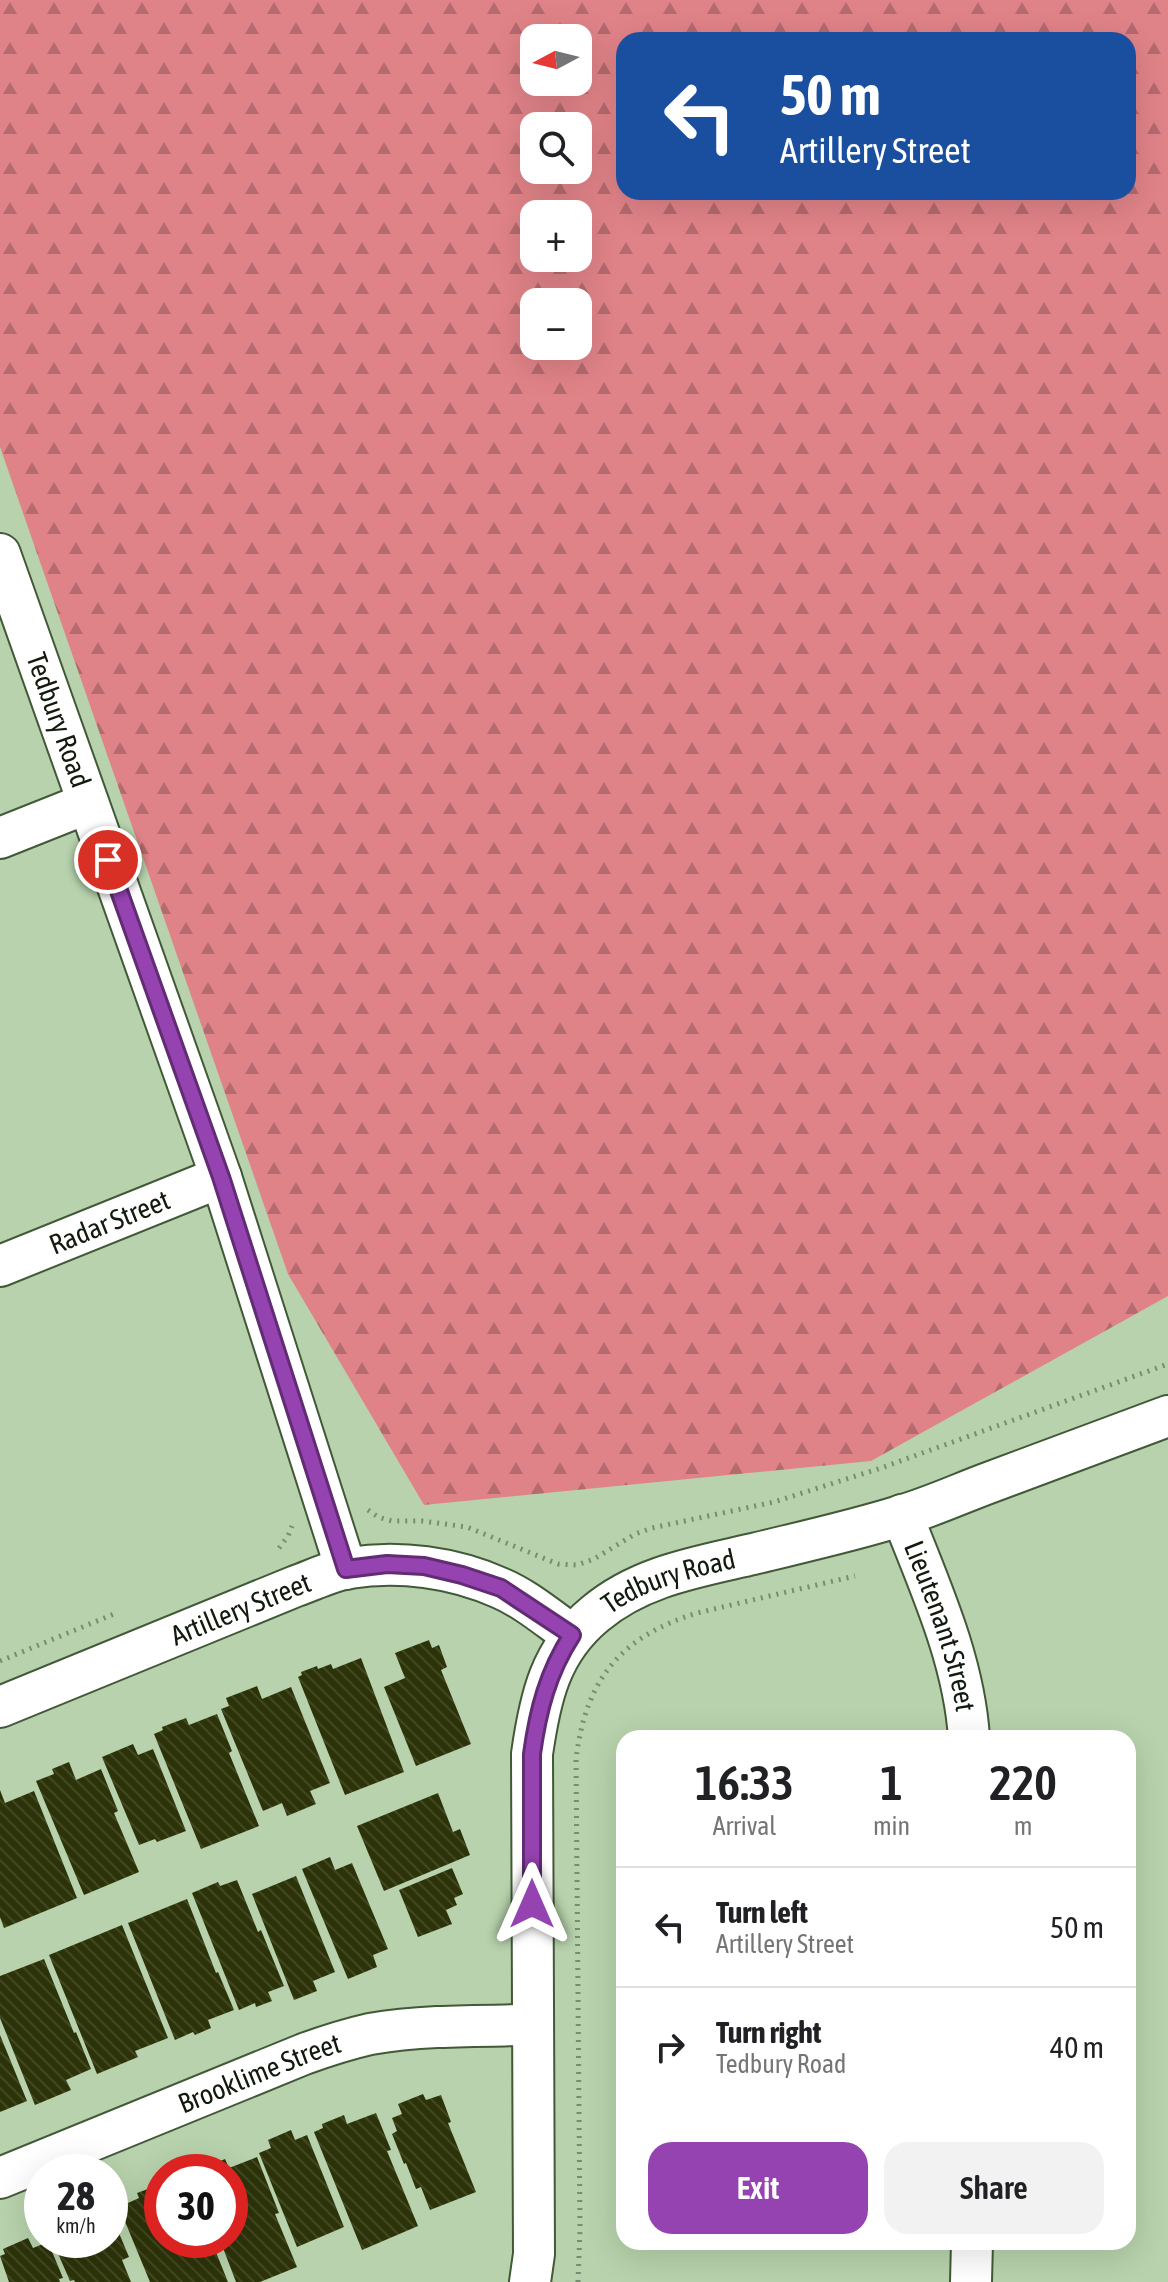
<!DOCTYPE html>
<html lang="en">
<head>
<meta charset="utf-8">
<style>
	body { margin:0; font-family:"Asap Condensed",sans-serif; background:#f2f2f2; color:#202124; height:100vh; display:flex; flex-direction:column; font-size:30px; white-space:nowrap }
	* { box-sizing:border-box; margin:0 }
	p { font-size:26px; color:#757577 }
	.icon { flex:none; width:44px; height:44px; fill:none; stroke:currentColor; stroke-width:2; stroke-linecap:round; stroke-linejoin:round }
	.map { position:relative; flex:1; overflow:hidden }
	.sheet { position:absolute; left:616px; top:1730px; width:520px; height:520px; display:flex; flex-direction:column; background:#fff; border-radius:24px; box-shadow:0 8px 32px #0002 }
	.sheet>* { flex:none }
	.hud { position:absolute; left:616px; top:32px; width:520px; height:168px; border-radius:24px; box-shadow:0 8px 32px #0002; background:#1a4fa0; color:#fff; overflow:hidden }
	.needle { width:52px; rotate:263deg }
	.controls { position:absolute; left:520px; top:24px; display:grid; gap:16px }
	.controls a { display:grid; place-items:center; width:72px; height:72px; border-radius:16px; background:#fff; box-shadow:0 8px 32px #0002; font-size:40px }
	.speed { position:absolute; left:24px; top:2154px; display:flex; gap:16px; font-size:40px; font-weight:700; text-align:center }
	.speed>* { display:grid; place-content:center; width:104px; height:104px; border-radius:50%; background:#fff; box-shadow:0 8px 32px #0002; line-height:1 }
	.speed small { font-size:20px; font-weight:400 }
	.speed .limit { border:12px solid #d22; background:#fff; color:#111 }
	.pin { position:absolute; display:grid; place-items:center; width:68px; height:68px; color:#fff; margin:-34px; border:4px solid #fff; border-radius:50%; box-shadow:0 2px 8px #0007 }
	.me { position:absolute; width:88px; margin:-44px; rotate:0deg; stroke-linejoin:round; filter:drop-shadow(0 0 6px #0008) }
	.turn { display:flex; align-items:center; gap:28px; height:168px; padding:0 32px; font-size:36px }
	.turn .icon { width:104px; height:104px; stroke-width:2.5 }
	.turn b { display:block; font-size:56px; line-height:68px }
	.eta { display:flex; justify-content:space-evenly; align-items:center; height:136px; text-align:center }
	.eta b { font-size:48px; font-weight:600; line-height:56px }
	.cta { display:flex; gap:16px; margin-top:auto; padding:16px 32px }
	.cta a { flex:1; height:92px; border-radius:24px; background:#9643b2; color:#fff; font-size:32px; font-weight:600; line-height:92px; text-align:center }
	.cta a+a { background:#f2f2f2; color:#202124 }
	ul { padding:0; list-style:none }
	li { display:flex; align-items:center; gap:24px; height:120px; padding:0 32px; border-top:2px solid #e0e0e0 }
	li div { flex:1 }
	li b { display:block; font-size:30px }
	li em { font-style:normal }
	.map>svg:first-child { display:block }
</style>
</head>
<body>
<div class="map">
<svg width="1168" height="2282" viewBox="0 0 1168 2282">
	<defs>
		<pattern id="forest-firs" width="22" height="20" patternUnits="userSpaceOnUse" patternTransform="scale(2)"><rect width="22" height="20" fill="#e08388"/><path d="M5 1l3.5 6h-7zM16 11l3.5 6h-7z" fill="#b46a6e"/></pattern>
		<pattern id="building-back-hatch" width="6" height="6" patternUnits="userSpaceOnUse" patternTransform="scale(2)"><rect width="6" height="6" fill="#2d3309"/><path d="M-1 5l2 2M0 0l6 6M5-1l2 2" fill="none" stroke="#424723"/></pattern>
	</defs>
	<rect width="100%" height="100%" fill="#b7d2ac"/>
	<path fill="url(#forest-firs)" fill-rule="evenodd" d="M0,0H1168V1296L871,1461L424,1505L288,1274L0,447ZM534,38H578V82H534ZM624,40H1128V192H624ZM534,126H578V170H534ZM534,214H578V258H534ZM534,302H578V346H534Z"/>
	<path fill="url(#building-back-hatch)" d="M429,1640L432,1648L439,1645L447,1667L441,1670L471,1744L416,1766L384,1687L405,1678L395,1653Z
		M361,1658L404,1772L345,1795L298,1677L302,1675L301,1672L317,1666L318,1669L331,1664L333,1669Z
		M257,1686L262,1699L291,1687L330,1783L310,1791L316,1804L287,1816L282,1803L263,1811L221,1709L229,1706L226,1698Z
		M217,1714L232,1751L229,1753L259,1826L201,1849L154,1734L163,1730L162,1727L186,1718L189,1725Z
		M133,1744L138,1755L153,1749L186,1831L157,1842L155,1839L139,1845L102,1757Z
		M69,1762L76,1780L101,1769L118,1811L114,1813L139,1872L84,1895L36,1781L54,1774L52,1769Z
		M0,1790L5,1803L34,1791L77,1898L4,1928L0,1917Z
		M438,1793L453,1832L460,1829L470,1855L384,1891L357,1826Z
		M330,1857L335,1870L352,1863L388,1949L373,1955L377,1967L348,1979L302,1869Z
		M452,1868L463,1894L454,1898L457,1905L446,1910L452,1924L418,1937L399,1890Z
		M296,1876L335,1972L313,1981L317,1991L294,2000L252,1894Z
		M237,1880L258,1932L261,1930L284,1986L268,1992L272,2001L256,2007L255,2003L239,2010L192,1893L218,1882L220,1886Z
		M187,1899L216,1973L218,1972L234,2010L208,2020L211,2028L195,2035L193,2032L175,2040L128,1923Z
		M122,1925L168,2038L135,2051L138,2057L97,2074L49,1955Z
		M44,1959L74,2033L76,2032L91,2069L66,2080L71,2090L35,2105L0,2018V1976Z
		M0,2035L27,2101L0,2112Z
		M423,2094L426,2100L441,2095L451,2122L448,2123L476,2192L430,2210L421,2187L416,2189L406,2163L404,2164L392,2134L397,2131L392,2118L402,2114L398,2104Z
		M376,2113L391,2150L387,2151L418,2226L362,2250L314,2132L323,2128L322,2124L344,2115L347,2124Z
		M291,2130L295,2140L307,2135L344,2227L297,2247L259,2153L271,2148L268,2140Z
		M257,2157L279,2213L275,2214L297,2267L260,2282H236L220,2240H230V2172H201L200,2170L225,2159L229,2168Z
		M156,2186L162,2197V2240H211L228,2282H150L119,2207L139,2198L137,2193Z
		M116,2226L129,2257L122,2260L131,2282H75L74,2280L70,2281L53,2242L57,2240H110V2228Z
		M28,2238L33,2248L48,2242L63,2278L59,2279L60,2282H9L0,2256L5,2254L3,2249Z"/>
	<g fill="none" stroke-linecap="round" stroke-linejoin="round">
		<g stroke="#425938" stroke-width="44">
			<g id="minor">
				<path id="s1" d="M0,554L221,1177L346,1569"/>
				<path d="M0,838L88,803"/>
				<path id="s2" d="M0,1266L221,1177"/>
				<path id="s3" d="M902,1515C930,1587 964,1660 969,1738"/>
				<path id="s4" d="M0,1707L296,1586C313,1580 331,1571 349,1568C399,1560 453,1567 500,1588C526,1599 549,1619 572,1635"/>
				<path id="s5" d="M0,2178L304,2054C326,2046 348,2039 370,2034C423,2025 478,2026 532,2025"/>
				<path id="s6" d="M530,2282L534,2254L532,1754C540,1698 550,1651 595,1614C640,1576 697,1567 753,1554C802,1542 852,1531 900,1516C931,1507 961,1493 991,1482C1050,1460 1109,1438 1168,1416"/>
				<path d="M971,2282L972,2242"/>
			</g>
		</g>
		<path stroke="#788c6f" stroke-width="5" stroke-dasharray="2 6" stroke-linecap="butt" d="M368,1510L378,1517L392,1521H422L467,1527L558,1564L577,1565L594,1559L635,1534L652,1528L774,1502L881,1468L1168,1364
			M279,1548L288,1536L292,1526
			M0,1661L114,1614
			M578,2282L580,2229L576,1759C586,1679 620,1637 697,1613L855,1576"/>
		<use href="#minor" stroke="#fff" stroke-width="40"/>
	</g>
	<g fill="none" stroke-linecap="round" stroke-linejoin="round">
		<g stroke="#622c74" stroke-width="20">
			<path id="route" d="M108,860L221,1177L346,1569L387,1564L424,1566L462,1575L501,1588L572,1635C548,1672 538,1710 532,1754V1904"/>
		</g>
		<use href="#route" stroke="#9643b2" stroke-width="14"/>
	</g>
	<g text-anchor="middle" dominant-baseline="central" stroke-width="8" stroke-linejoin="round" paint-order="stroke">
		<g font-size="28" fill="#111b0d" stroke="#c4dfb8">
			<text stroke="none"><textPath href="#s1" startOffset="176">Tedbury Road</textPath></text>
			<text stroke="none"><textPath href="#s2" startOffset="118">Radar Street</textPath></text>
			<text stroke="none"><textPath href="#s6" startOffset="768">Tedbury Road</textPath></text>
			<text stroke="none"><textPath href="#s4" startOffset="260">Artillery Street</textPath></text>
			<text stroke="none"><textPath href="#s3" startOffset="118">Lieutenant Street</textPath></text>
			<text stroke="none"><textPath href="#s5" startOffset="280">Brooklime Street</textPath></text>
		</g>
	</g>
</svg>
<div class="controls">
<a><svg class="needle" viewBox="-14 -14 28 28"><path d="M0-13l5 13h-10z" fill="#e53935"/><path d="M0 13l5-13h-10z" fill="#757577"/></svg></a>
<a><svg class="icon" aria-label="search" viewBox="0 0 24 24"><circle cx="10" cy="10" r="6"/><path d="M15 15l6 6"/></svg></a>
<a>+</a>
<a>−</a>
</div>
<div class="speed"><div>28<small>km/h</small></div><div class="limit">30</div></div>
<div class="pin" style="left:108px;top:860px;background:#d93025"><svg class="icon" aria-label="arrive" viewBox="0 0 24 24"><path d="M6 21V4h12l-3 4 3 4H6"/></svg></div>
<svg class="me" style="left:532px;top:1904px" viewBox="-20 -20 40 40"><path d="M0-17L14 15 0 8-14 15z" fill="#9643b2" stroke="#fff" stroke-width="4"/></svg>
<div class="hud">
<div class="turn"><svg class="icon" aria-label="left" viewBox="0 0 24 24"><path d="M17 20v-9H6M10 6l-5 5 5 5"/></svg><div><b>50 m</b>Artillery Street</div></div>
</div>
<section class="sheet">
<div class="eta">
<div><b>16:33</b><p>Arrival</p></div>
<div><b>1</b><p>min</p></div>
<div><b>220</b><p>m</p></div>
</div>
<ul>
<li><svg class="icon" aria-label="left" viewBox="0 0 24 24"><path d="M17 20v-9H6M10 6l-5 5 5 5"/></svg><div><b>Turn left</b><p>Artillery Street</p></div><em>50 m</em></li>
<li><svg class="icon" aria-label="right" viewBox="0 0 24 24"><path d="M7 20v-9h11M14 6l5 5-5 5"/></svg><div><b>Turn right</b><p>Tedbury Road</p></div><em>40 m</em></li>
</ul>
<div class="cta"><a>Exit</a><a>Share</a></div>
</section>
</div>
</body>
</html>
